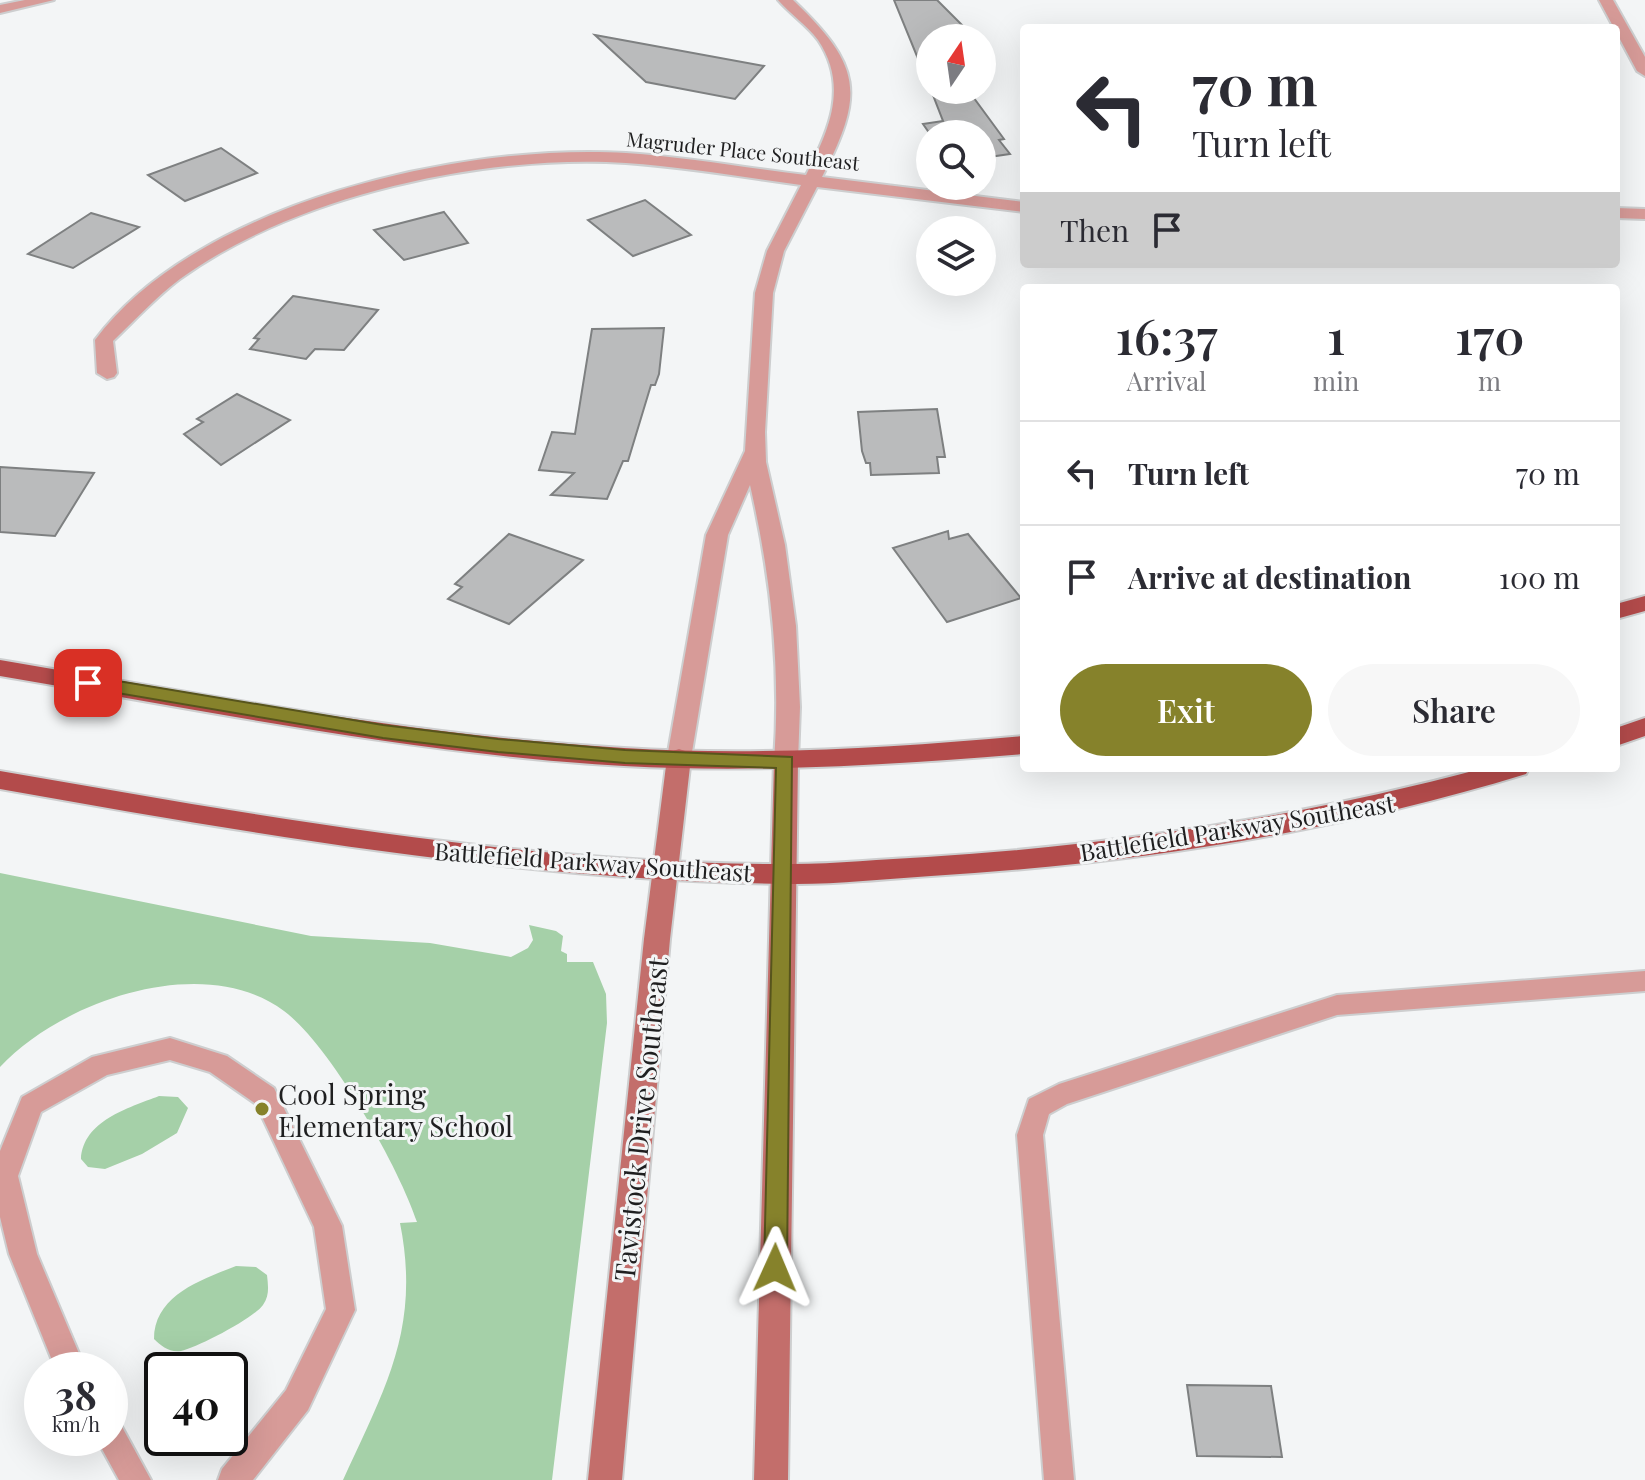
<!DOCTYPE html>
<html lang="en">
<head>
<meta charset="utf-8">
<style>
	body { margin:0; font-family:"Playfair Display",serif; background:#f7f7f7; color:#2b2b33; height:100vh; display:flex; flex-direction:column; font-size:30px; white-space:nowrap }
	* { box-sizing:border-box; margin:0 }
	p { font-size:26px; color:#7c7c81 }
	.icon { flex:none; width:44px; height:44px; fill:none; stroke:currentColor; stroke-width:2; stroke-linecap:round; stroke-linejoin:round }
	.map { position:relative; flex:1; overflow:hidden }
	.side { position:absolute; left:1020px; top:284px; width:600px; height:488px; display:flex; flex-direction:column; background:#fff; border-radius:8px; box-shadow:0 8px 32px #0002 }
	.side>* { flex:none }
	.banner { position:absolute; left:1020px; top:24px; width:600px; height:244px; border-radius:8px; box-shadow:0 8px 32px #0002; background:#fff; color:#2b2b33; overflow:hidden }
	.needle { width:52px; rotate:13deg }
	.controls { position:absolute; left:916px; top:24px; display:grid; gap:16px }
	.controls a { display:grid; place-items:center; width:80px; height:80px; border-radius:50%; background:#fff; box-shadow:0 8px 32px #0002; font-size:40px }
	.speed { position:absolute; left:24px; top:1352px; display:flex; gap:16px; font-size:40px; font-weight:700; text-align:center }
	.speed>* { display:grid; place-content:center; width:104px; height:104px; border-radius:50%; background:#fff; box-shadow:0 8px 32px #0002; line-height:1 }
	.speed small { font-size:20px; font-weight:400 }
	.speed .limit { border:4px solid #111; border-radius:12px; background:#fff; color:#111 }
	.pin { position:absolute; display:grid; place-items:center; width:68px; height:68px; color:#fff; margin:-34px; border-radius:16px; box-shadow:0 4px 12px #0006 }
	.me { position:absolute; width:88px; margin:-44px; rotate:1deg; stroke-linejoin:round; filter:drop-shadow(0 0 6px #0008) }
	.turn { display:flex; align-items:center; gap:28px; height:168px; padding:0 40px; font-size:36px }
	.turn .icon { width:104px; height:104px; stroke-width:2.5 }
	.turn b { display:block; font-size:56px; line-height:68px }
	.then { display:flex; align-items:center; height:76px; padding:0 40px; background:#0003; gap:16px; font-size:30px }
	.eta { display:flex; justify-content:space-evenly; align-items:center; height:136px; text-align:center }
	.eta b { font-size:48px; font-weight:600; line-height:56px }
	.primary-button { display:flex; gap:16px; margin-top:auto; padding:16px 40px }
	.primary-button a { flex:1; height:92px; border-radius:48px; background:#86822b; color:#fff; font-size:32px; font-weight:600; line-height:92px; text-align:center }
	.primary-button a+a { background:#f7f7f7; color:#2b2b33 }
	ul { padding:0; list-style:none }
	li { display:flex; align-items:center; gap:24px; height:104px; padding:0 40px; border-top:2px solid #e1e1e2 }
	li div { flex:1 }
	li b { display:block; font-size:30px }
	li em { font-style:normal }
	.map>svg:first-child { display:block }
</style>
</head>
<body>
<div class="map">
<svg width="1645" height="1480" viewBox="0 0 1645 1480">
	<rect width="100%" height="100%" fill="#f3f5f6"/>
	<path fill="#a5d0a8" d="M0,873L311,936L430,943L511,957L528,948L533,940L529,925L556,931L563,936L561,951L567,954V962H593L606,994L607,1023L552,1480H343C385,1388 421,1328 400,1223L417,1222C399,1167 330,1045 284,1011C204,951 61,1001 0,1067Z
		M159,1096L178,1097L188,1108L177,1133L142,1154L105,1169L88,1167L81,1159C83,1121 128,1108 159,1096Z
		M236,1266L256,1267L267,1275C268,1285 270,1295 263,1305C254,1318 197,1348 181,1351C170,1353 161,1346 154,1339C154,1296 200,1280 236,1266Z"/>
	<path fill="#babbbc" stroke="#7e8081" stroke-width="2" d="M894,0H937L975,38H930V88Z
		M595,35L764,66L735,99L646,82Z
		M931,90H968L1004,139L999,140L1010,154L982,158V134H930L923,124L943,121Z
		M221,148L257,173L185,201L148,175Z
		M645,200L691,235L633,256L588,220Z
		M444,212L468,243L404,260L374,230Z
		M91,213L139,227L73,268L28,254Z
		M293,296L378,310L344,350L315,349L306,359L250,349L259,339L254,338Z
		M664,328L659,374L655,385H651L628,461H623L607,499L551,495L574,473L539,470L552,432L575,434L592,329Z
		M237,394L290,420L221,465L184,434L203,422L197,419Z
		M937,409L945,457H937L939,473L871,475L870,463H866L862,451L858,412Z
		M0,467L94,473L55,536L0,532Z
		M948,531L949,539L968,534L1021,598L947,622L893,548Z
		M509,534L583,560L509,624L448,599L462,587L455,584Z
		M1187,1385L1271,1386L1282,1457L1197,1456Z"/>
	<g fill="none" stroke-linecap="round" stroke-linejoin="round">
		<g stroke="#cdcecf" stroke-width="4">
			<path id="lane" d="M1645,971V991L1337,1015L1067,1104L1049,1114L1043,1135L1074,1480H1044L1017,1135L1029,1099L1059,1084L1337,995Z
				M170,1038L227,1056L274,1088L342,1226L355,1310L308,1410L253,1480H218L222,1469L286,1390L326,1309L314,1227L256,1104L210,1072L170,1060L107,1075L41,1112L18,1176L37,1254L86,1370H56L9,1254L0,1217V1151L22,1097L92,1057Z
				M110,1421L121,1425L151,1480H119L96,1438H110Z"/>
		</g>
		<g stroke="#cdcecf" stroke-width="4">
			<path id="street" d="M25,0H54L0,13V5Z
				M778,0H793C862,66 865,93 822,177L1024,202V212L817,187L784,251L773,293L765,432L766,462L785,545L796,626L800,707L798,761L795,767H777L774,761C781,667 771,577 750,485L728,535L691,758L688,764H670L667,758L706,535L745,451L755,293L767,251L801,185C743,177 684,167 626,163C484,154 296,195 180,279C156,297 135,320 113,341L117,373L114,377L107,379L97,373L95,340C198,202 462,143 626,153C686,157 747,168 806,175C829,131 849,86 818,40C807,25 790,14 778,0Z
				M1599,0H1613L1645,57V76L1637,71Z
				M1616,208L1645,209V219L1616,218Z"/>
		</g>
		<g stroke="#cdcecf" stroke-width="4">
			<path id="secondary" d="M679,749L688,752L691,758L670,939L622,1480H588L644,939L667,758L670,752Z
				M786,752L795,755L798,761L788,1480H754L774,761L777,755Z"/>
		</g>
		<g stroke="#cdcecf" stroke-width="4">
			<path id="primary" d="M1645,596V611L1616,619V604Z
				M0,660C207,695 414,736 624,748C758,756 891,748 1024,736V754C891,765 757,773 624,766C414,754 207,711 0,676Z
				M1645,718V736L1616,746V728Z
				M1484,768H1529L1526,774C1333,833 1132,864 931,876C882,879 833,885 784,884C520,880 259,835 0,789V771C261,816 526,865 792,864C837,864 882,859 927,857C1116,845 1302,817 1484,768Z"/>
		</g>
		<use href="#lane" fill="#d79b98" fill-rule="evenodd"/>
		<use href="#street" fill="#d79b98" fill-rule="evenodd"/>
		<use href="#secondary" fill="#c36e6b" fill-rule="evenodd"/>
		<use href="#primary" fill="#b34b4b" fill-rule="evenodd"/>
	</g>
	<path fill="#86822b" stroke="#57541c" stroke-width="2" d="M88,676L383,725L498,739L625,750L792,757L787,1268L784,1275L775,1278L767,1275L764,1268L776,768L625,763L498,752L383,738L82,687V678Z"/>
	<circle fill="#86822b" stroke="#f3f5f6" stroke-width="3" cx="262" cy="1109" r="8"/>
	<g text-anchor="middle" dominant-baseline="central" stroke-width="6" stroke-linejoin="round" paint-order="stroke">
		<g font-size="20" fill="#1f1f20" stroke="#f3f5f6">
			<text transform="translate(743 150) rotate(6)">Magruder Place Southeast</text>
		</g>
		<g font-size="24" fill="#1f1f20" stroke="#f3f5f6">
			<text transform="translate(1237 827) rotate(-9)">Battlefield Parkway Southeast</text>
			<text transform="translate(593 861) rotate(4)">Battlefield Parkway Southeast</text>
		</g>
		<g font-size="28" fill="#1f1f20" stroke="#f3f5f6" text-anchor="start">
			<text x="278" y="1093">Cool Spring<tspan x="278" dy="32">Elementary School</tspan></text>
		</g>
		<g font-size="28" fill="#1f1f20" stroke="#f3f5f6">
			<text transform="translate(640 1119) rotate(-84)">Tavistock Drive Southeast</text>
		</g>
	</g>
</svg>
<div class="controls">
<a><svg class="needle" viewBox="-14 -14 28 28"><path d="M0-13l5 13h-10z" fill="#e53935"/><path d="M0 13l5-13h-10z" fill="#7c7c81"/></svg></a>
<a><svg class="icon" aria-label="search" viewBox="0 0 24 24"><circle cx="10" cy="10" r="6"/><path d="M15 15l6 6"/></svg></a>
<a><svg class="icon" aria-label="layers" viewBox="0 0 24 24"><path d="M12 4l9 5-9 5-9-5zM3 14l9 5 9-5"/></svg></a>
</div>
<div class="speed"><div>38<small>km/h</small></div><div class="limit">40</div></div>
<div class="pin" style="left:88px;top:683px;background:#d93025"><svg class="icon" aria-label="arrive" viewBox="0 0 24 24"><path d="M6 21V4h12l-3 4 3 4H6"/></svg></div>
<svg class="me" style="left:775px;top:1268px" viewBox="-20 -20 40 40"><path d="M0-17L14 15 0 8-14 15z" fill="#86822b" stroke="#fff" stroke-width="4"/></svg>
<div class="banner">
<div class="turn"><svg class="icon" aria-label="left" viewBox="0 0 24 24"><path d="M17 20v-9H6M10 6l-5 5 5 5"/></svg><div><b>70 m</b>Turn left</div></div>
<div class="then">Then<svg class="icon" aria-label="arrive" viewBox="0 0 24 24"><path d="M6 21V4h12l-3 4 3 4H6"/></svg></div>
</div>
<section class="side">
<div class="eta">
<div><b>16:37</b><p>Arrival</p></div>
<div><b>1</b><p>min</p></div>
<div><b>170</b><p>m</p></div>
</div>
<ul>
<li><svg class="icon" aria-label="left" viewBox="0 0 24 24"><path d="M17 20v-9H6M10 6l-5 5 5 5"/></svg><div><b>Turn left</b></div><em>70 m</em></li>
<li><svg class="icon" aria-label="arrive" viewBox="0 0 24 24"><path d="M6 21V4h12l-3 4 3 4H6"/></svg><div><b>Arrive at destination</b></div><em>100 m</em></li>
</ul>
<div class="primary-button"><a>Exit</a><a>Share</a></div>
</section>
</div>
</body>
</html>
